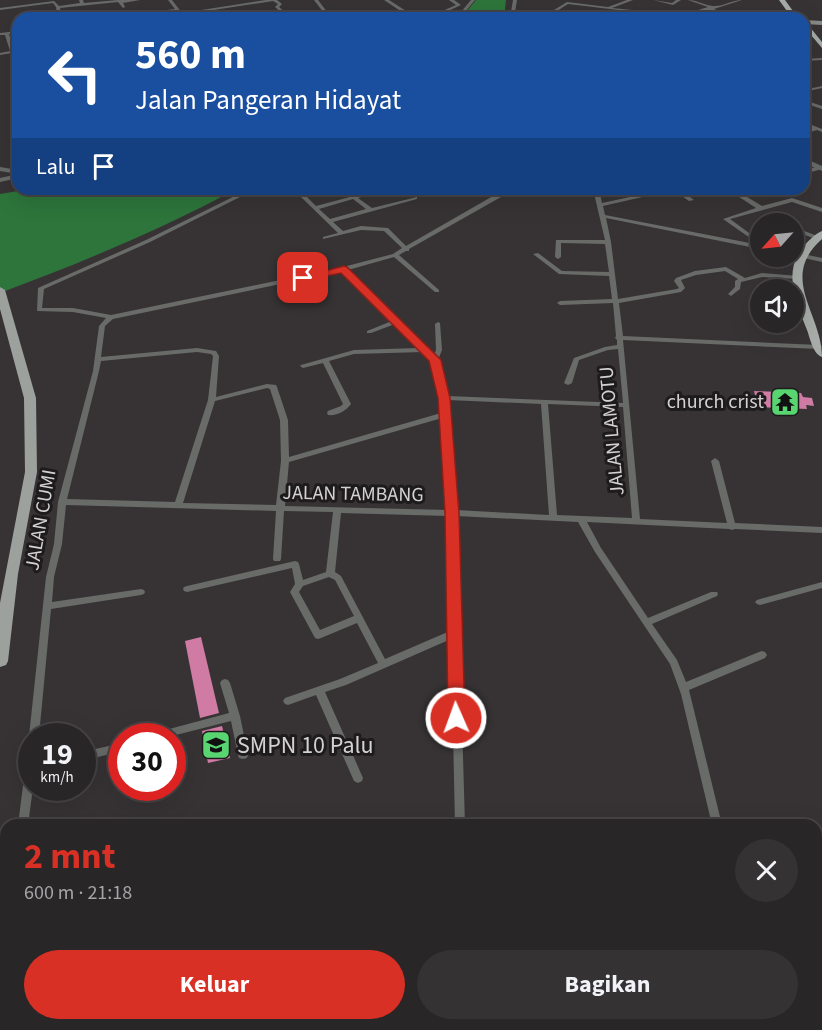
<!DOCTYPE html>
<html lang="id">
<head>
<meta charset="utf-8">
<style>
	body { margin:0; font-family:"Source Sans 3",sans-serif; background:#353234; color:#f1f3f6; height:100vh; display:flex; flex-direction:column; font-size:22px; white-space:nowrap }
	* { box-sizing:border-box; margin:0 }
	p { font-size:20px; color:#a5a5a8 }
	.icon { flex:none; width:33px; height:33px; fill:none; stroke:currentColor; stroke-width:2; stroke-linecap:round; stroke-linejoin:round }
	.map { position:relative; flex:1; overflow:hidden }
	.drawer { position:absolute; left:0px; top:819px; width:822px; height:212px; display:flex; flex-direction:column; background:#292628; border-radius:18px 18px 0 0; box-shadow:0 6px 24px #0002,0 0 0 2px #454345 }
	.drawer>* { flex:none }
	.guide { position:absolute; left:12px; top:12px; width:798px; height:183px; border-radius:18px; box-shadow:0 6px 24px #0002,0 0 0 2px #454345; background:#1a4fa0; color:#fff; overflow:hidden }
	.needle { width:39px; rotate:243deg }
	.fabs { position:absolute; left:750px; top:213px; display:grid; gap:12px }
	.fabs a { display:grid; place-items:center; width:54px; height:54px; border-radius:50%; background:#292628; box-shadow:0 6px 24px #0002,0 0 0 2px #454345; font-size:30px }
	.speed { position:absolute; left:18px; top:723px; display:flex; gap:12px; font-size:30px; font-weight:700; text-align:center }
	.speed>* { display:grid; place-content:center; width:78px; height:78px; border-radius:50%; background:#292628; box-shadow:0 6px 24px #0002,0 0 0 2px #454345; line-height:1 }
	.speed small { font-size:15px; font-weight:400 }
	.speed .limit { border:9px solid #d22; background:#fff; color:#111 }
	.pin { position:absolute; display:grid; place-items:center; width:51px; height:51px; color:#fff; margin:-26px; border-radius:12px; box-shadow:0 3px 9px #0006 }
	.me { position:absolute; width:66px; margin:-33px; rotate:358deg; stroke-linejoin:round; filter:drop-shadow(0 0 4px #0008) }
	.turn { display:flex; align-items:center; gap:21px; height:126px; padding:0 24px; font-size:27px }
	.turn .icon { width:78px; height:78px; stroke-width:2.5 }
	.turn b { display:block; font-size:42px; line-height:51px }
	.then { display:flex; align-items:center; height:57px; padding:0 24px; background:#0003; gap:12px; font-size:22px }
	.round { display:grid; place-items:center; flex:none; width:63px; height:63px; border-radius:32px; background:#353234 }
	.headline { display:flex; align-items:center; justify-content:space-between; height:102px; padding:0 24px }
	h1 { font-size:36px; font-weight:700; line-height:45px; color:#d93025 }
	.button { display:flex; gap:12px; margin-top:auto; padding:12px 24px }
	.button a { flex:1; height:69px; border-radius:36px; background:#d93025; color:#fff; font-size:24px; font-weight:700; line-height:69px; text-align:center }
	.button a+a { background:#353234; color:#f1f3f6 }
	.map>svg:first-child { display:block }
</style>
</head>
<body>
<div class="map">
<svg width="822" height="1030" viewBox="0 0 822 1030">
	<rect width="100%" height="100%" fill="#373335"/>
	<path fill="#2d753b" d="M476,0H506L504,18H461Z
		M30,189H236C161,230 80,263 0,293V194Z"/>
	<path fill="#cf7ba3" d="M754,391L801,393L803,397L812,398L814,406L806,405L807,409L758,407Z
		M201,637L219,713L200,718L185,641Z
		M222,726L230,758L208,763L202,731Z"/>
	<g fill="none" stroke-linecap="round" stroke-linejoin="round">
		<path fill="#696b69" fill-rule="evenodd" d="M79,0H83L84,3L118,0H140L123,3L125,7L123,8L118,2L60,8L62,18H58V15L33,17L31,16L57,13L56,7L53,3L0,10V8L54,1L59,6L80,3Z
			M168,0H172L182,13L266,0H277L282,4L279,7L287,14L262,18H251L282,13L275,7L278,4L273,1L181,15L177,11L150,14L151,12L175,9Z
			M314,0H318L331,17L356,14L358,15L339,18H326L327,17Z
			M449,0H454L461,5L433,18H431V16L456,5Z
			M471,0H475L460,18H456Z
			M513,0H517L514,18H510Z
			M627,0H633L612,8L682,15L708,7L688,0C697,0 704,5 713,6C722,7 732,0 742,0L714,9L735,18C726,18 719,11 710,10C702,9 686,18 675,18L677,17L568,4L546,18H541L567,2L608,7Z
			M653,0L672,3L676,0H681L673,5Z
			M761,17H776L778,18H759Z
			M18,31V33L9,34L14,50H18V52L0,55V53L10,51L5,35H0V33Z
			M822,58V60L804,61V59Z
			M822,86V88L804,92V90Z
			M804,100L822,106V109L804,103Z
			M804,122L822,129V132L817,130L804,134V131L812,129L804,125Z
			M820,166L822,167V169L804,174V170Z
			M18,174V178L0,182V178Z
			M249,189H256L150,242L44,289L42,308H73L111,315L343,267L393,254L402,248L384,231L361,230L323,239V237L338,233L300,196L319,189H328L307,197L316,206L350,197L340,189H346L355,195L378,189H387L358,198L372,208L417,197V199L333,222L343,231L361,226L388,228L406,246L493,196L470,189H479L497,194L506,189H513L501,197L409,249V251H406L399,255L439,290V292H435L394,257L348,270L434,355L436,350L435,324L438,322L440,323L442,350L438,360L447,396L623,403L618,349L608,350L579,360L572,383L568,385L564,383L574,358L605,347L617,345V340L615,338L616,336L613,303L560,305L557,303L560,301L612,299L609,276L559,274L533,254L538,253L562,271L609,272L605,244L561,243V257L558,259L555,257L556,240H605L593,189H599L602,203L644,194L640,189H646L651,195L603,206L605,215L760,245V249L606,218L611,242L618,299L677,289L679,288L674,281L676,278L695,271L726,267L745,278L762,273L799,276L800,277L797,279L762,277L741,282L740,289L731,296L728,294L735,287V281L738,279L725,271L696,275L681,280L685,288L681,292L619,303L623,336L819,345L822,346L821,348L819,349L623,340L640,519L727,523L711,461L715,458L719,461L735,523L822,527V533L735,529L732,530L729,529L587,522L601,548L648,618L711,592H717L718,594L717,596L652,624L677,660L686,682L759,652L762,651L765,652L767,655L765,658L689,690L722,825H712L681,694L670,664L595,552L578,522L456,516L465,825H455L451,639L346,685L325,692L363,778L362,781L358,783L354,781L316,695L288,705L285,704L283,701L285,698L340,679L378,663L357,623L321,638L318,639L315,638L290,592L295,584L292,568L187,592L184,591L183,589L184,587L187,586L295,561L298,562L299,564L303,580L326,572L333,512L284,511L281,559L280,561H274L273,559L276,511L66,505L62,544L54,577L52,602L141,589L144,590L145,592L144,594L141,595L51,609L39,736H32V739H30L29,736L46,577L54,544L58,502L93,371L99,326L106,318L73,312L37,311L38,288L146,240ZM353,199L366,209L330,219L319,209ZM343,271L392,321L367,331V333H371L395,324L419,348L354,350L301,365L300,366L303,368L323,363L343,404L341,406L328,411L327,413L328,415C337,416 346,411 351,404L329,361L354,354L423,352L432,361L440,398L441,413L289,457L288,420L277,387L276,385L267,384L216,397L219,356L216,351L197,348L101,357L105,326L113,319ZM197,352L211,354L213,356L208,400L175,502L67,499L99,371L101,361ZM267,388L270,389L280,420L281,461L276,505L183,503L215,401ZM448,400L541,404L549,515L456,510ZM548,404L623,407L632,518L557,515ZM442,418L448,510L285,506L289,462ZM341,513L448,516L450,631L385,659L341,576L335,572ZM329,577L335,580L354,616L320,630L299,592L303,586Z
			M672,189H679L694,200L689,201Z
			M727,189H734L762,206L792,198L822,208V212L792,202L730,219L760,241V245L723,219L756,208Z
			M794,227L820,237L821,238L816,239L794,231Z
			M794,252L822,258V262L794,256Z
			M822,582V588L760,605L757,604L755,602L757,600L760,599Z
			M225,679L228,680L230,683L240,716L248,755L247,758L243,759L239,758L238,755L231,721L172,736H153L154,733L158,732L229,713L220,683L222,680Z
			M122,743V751L82,761V752Z
			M32,750V788H33L28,825H18L27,754L28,751Z
			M816,910H822V922H816Z
			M6,1018V1024H14V1030H2V1024L4,1020Z
			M463,1024H475V1030H463Z"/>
		<path fill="#696b69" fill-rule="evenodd" d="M384,0H389L417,18H411Z
			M804,158L822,166V171L804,163Z
			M0,167L18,170V174L0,171Z"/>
		<path fill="#878987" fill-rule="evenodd" d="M804,20L822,21V25L804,24Z"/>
		<path fill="#9da19d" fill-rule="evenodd" d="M0,287L5,290L36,398L37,472L18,574L8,661L6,665L0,667V603L25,472L24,398L0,309Z"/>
		<path fill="#a7aca8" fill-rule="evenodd" d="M779,0H785L798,18H792Z
			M805,26H809L822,42V48L805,28Z
			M822,231V239C778,278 822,313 822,357C813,354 810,338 807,330C796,302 782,271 804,246C809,240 815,234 822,231Z"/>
	</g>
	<path fill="#d93025" stroke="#8d1f18" stroke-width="1.5" d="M344,266L347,267L441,360L450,398L459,513L465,718L462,722L456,724L450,722L448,718L445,513L438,398L429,361L341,273L303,281L298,278Z"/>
	<defs>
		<g id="temple-square" transform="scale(1.5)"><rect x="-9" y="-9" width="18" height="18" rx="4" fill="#58d570" stroke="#1d1b1c"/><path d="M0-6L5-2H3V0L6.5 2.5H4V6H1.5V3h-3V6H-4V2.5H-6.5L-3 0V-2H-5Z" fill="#111"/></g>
		<g id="school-square" transform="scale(1.5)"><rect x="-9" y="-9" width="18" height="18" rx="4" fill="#58d570" stroke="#1d1b1c"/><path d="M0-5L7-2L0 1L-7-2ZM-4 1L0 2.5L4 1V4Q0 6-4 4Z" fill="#111"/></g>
	</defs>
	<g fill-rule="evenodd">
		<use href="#temple-square" x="785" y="402"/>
		<use href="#school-square" x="216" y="745"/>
	</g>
	<g text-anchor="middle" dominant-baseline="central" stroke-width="6" stroke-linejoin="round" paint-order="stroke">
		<g font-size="20" fill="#d4d1d2" stroke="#1d1b1c" text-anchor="end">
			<text x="764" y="402">church crist</text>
		</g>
		<g font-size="20" fill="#d4d1d2" stroke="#1d1b1c">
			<text transform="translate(612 431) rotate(-95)">JALAN LAMOTU</text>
			<text transform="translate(353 494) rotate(1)">JALAN TAMBANG</text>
			<text transform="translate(41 520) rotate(-80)">JALAN CUMI</text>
		</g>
		<g font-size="24" fill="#d4d1d2" stroke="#1d1b1c" text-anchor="start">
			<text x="237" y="745">SMPN 10 Palu</text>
		</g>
	</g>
</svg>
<div class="fabs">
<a><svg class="needle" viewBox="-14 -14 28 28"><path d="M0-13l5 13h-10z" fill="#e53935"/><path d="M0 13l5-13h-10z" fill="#a5a5a8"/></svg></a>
<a><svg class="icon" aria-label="sound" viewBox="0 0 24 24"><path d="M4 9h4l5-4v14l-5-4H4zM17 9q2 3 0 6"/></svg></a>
</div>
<div class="speed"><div>19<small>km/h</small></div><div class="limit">30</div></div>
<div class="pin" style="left:303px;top:278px;background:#d93025"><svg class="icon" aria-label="arrive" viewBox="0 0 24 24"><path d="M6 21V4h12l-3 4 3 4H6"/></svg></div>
<svg class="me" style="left:456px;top:718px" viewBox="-20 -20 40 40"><circle r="17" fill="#d93025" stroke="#fff" stroke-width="3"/><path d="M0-11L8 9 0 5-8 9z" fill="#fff"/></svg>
<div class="guide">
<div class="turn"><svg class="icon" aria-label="left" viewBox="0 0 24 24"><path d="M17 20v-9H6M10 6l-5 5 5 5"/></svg><div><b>560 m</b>Jalan Pangeran Hidayat</div></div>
<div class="then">Lalu<svg class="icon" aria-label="arrive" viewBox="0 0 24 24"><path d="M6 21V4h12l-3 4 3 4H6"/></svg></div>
</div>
<section class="drawer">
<div class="headline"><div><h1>2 mnt</h1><p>600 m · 21:18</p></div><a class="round"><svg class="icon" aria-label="close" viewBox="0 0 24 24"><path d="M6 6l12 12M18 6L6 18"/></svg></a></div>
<div class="button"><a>Keluar</a><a>Bagikan</a></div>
</section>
</div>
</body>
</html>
